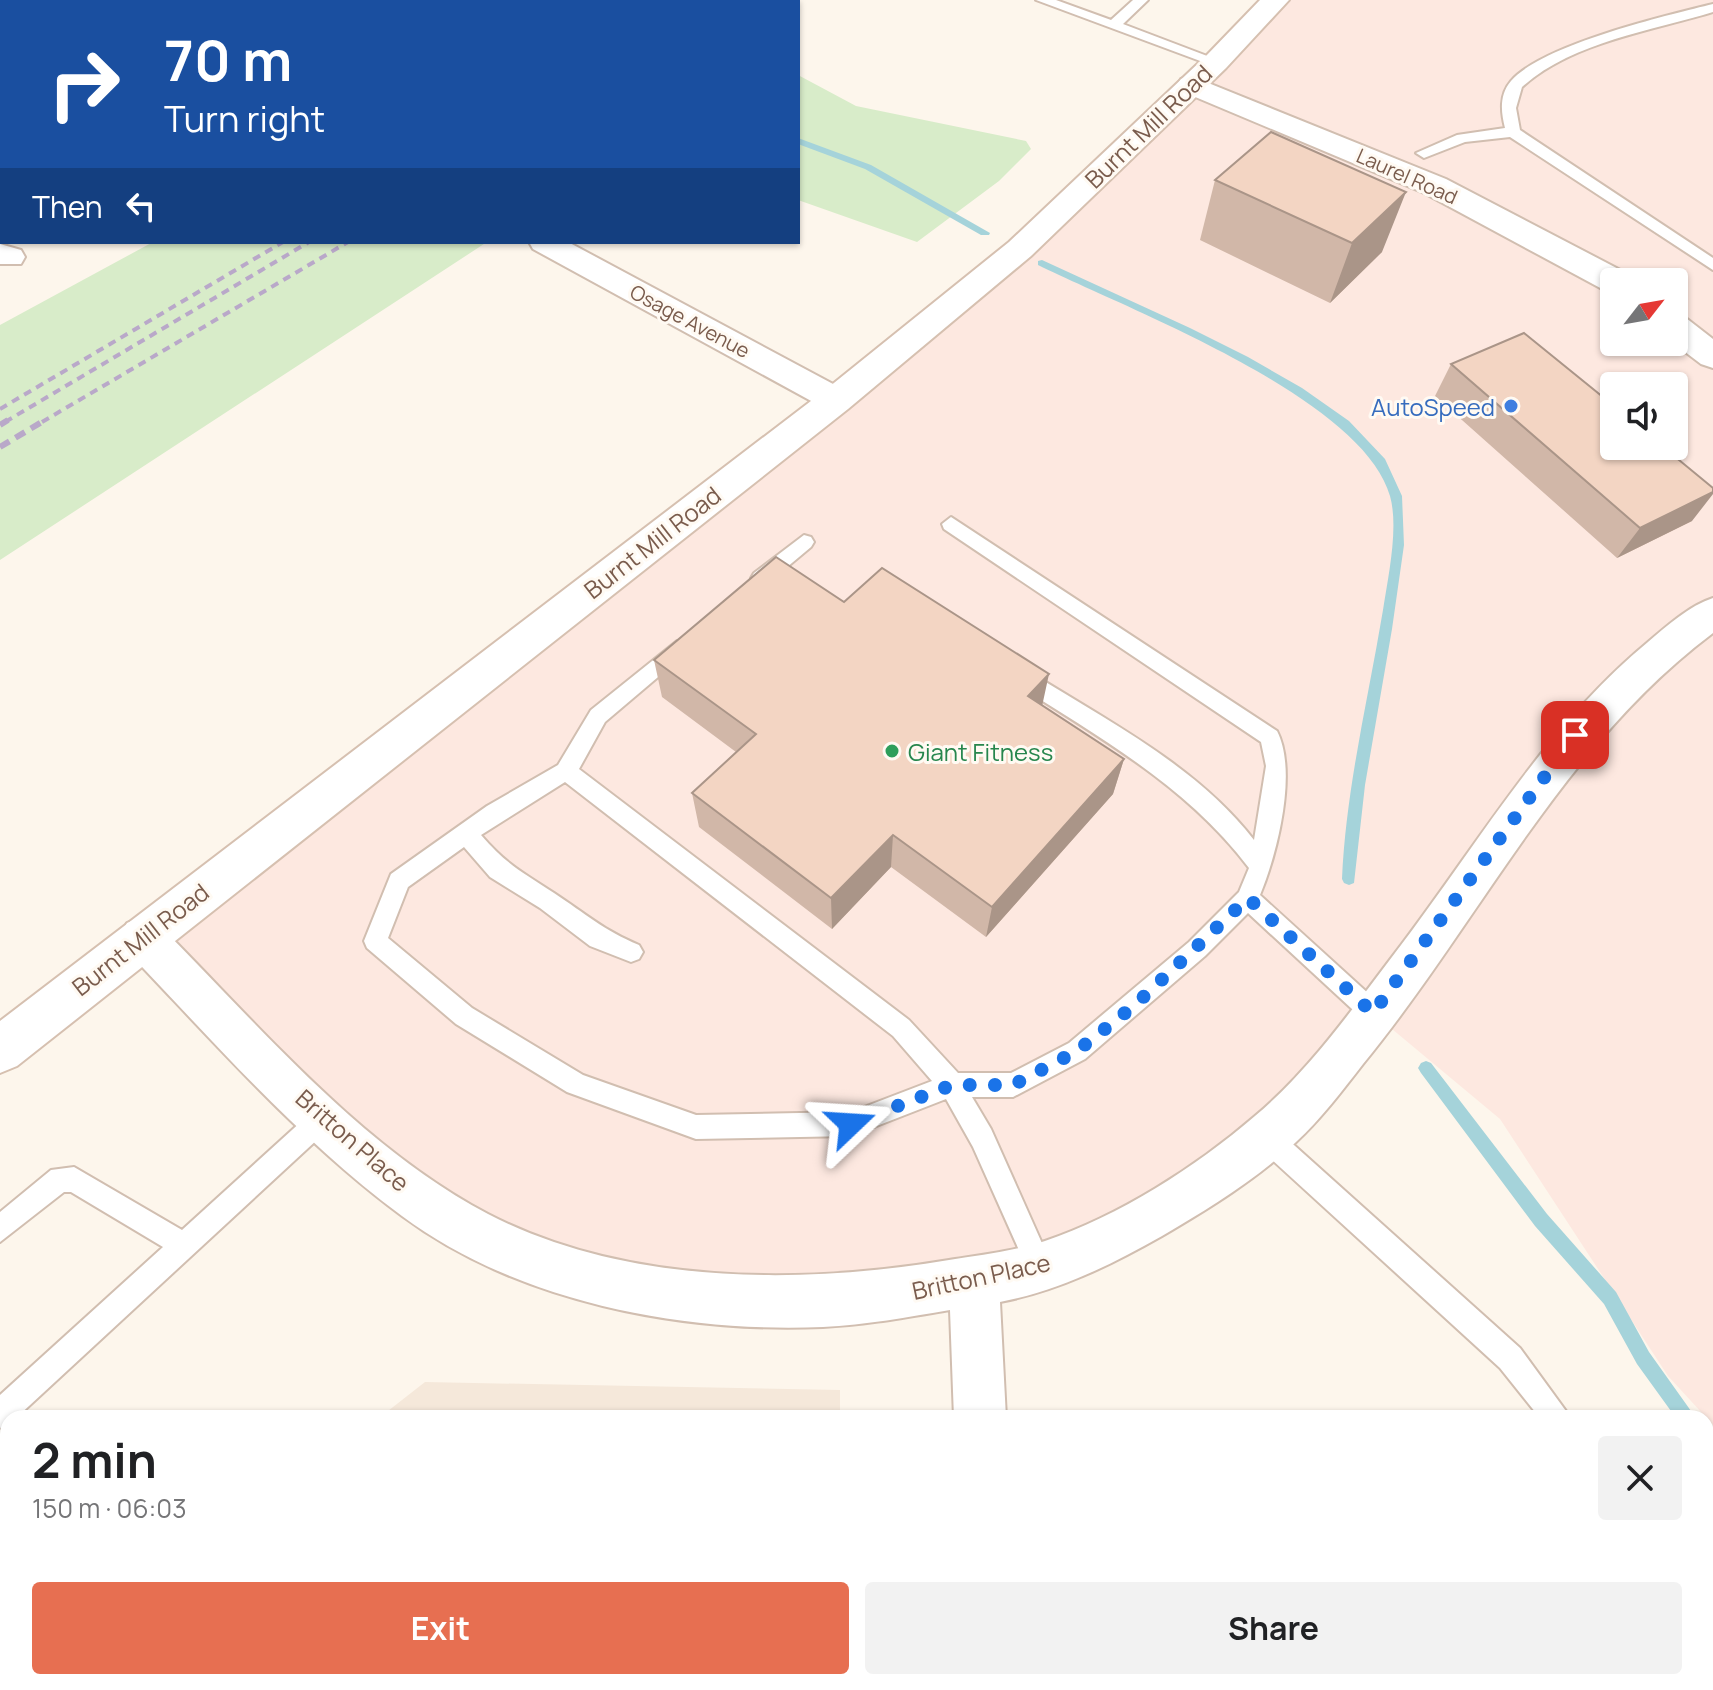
<!DOCTYPE html>
<html lang="en">
<head>
<meta charset="utf-8">
<style>
	body { margin:0; font-family:Manrope,sans-serif; background:#f2f2f2; color:#202124; height:100vh; display:flex; flex-direction:column; font-size:30px; white-space:nowrap }
	* { box-sizing:border-box; margin:0 }
	p { font-size:26px; color:#757577 }
	.icon { flex:none; width:44px; height:44px; fill:none; stroke:currentColor; stroke-width:2; stroke-linecap:round; stroke-linejoin:round }
	.map { position:relative; flex:1; overflow:hidden }
	.drawer { position:absolute; left:0px; top:1410px; width:1714px; height:280px; display:flex; flex-direction:column; background:#fff; border-radius:24px 24px 0 0; box-shadow:0 2px 6px #0004 }
	.drawer>* { flex:none }
	.top-card { position:absolute; left:0px; top:0px; width:800px; height:244px; box-shadow:0 2px 6px #0004; background:#1a4fa0; color:#fff; overflow:hidden }
	.needle { width:52px; rotate:59deg }
	.controls { position:absolute; left:1600px; top:268px; display:grid; gap:16px }
	.controls a { display:grid; place-items:center; width:88px; height:88px; border-radius:8px; background:#fff; box-shadow:0 2px 6px #0004; font-size:40px }
	.pin { position:absolute; display:grid; place-items:center; width:68px; height:68px; color:#fff; margin:-34px; border-radius:16px; box-shadow:0 4px 12px #0006 }
	.me { position:absolute; width:88px; margin:-44px; rotate:70deg; stroke-linejoin:round; filter:drop-shadow(0 0 6px #0008) }
	.turn { display:flex; align-items:center; gap:28px; height:168px; padding:0 32px; font-size:36px }
	.turn .icon { width:104px; height:104px; stroke-width:2.5 }
	.turn b { display:block; font-size:56px; line-height:68px }
	.then { display:flex; align-items:center; height:76px; padding:0 32px; background:#0003; gap:16px; font-size:30px }
	.round { display:grid; place-items:center; flex:none; width:84px; height:84px; border-radius:8px; background:#f2f2f2 }
	.overview { display:flex; align-items:center; justify-content:space-between; height:136px; padding:0 32px }
	h1 { font-size:48px; font-weight:700; line-height:60px }
	.action { display:flex; gap:16px; margin-top:auto; padding:16px 32px }
	.action a { flex:1; height:92px; border-radius:8px; background:#e76f51; color:#fff; font-size:32px; font-weight:700; line-height:92px; text-align:center }
	.action a+a { background:#f2f2f2; color:#202124 }
	.map>svg:first-child { display:block }
</style>
</head>
<body>
<div class="map">
<svg width="1713" height="1690" viewBox="0 0 1713 1690">
	<rect width="100%" height="100%" fill="#fdf6ec"/>
	<path fill="#f5e8da" d="M425,1382L840,1390V1418H379Z
		M210,1682H836V1690H207Z"/>
	<path fill="#fde8e0" fill-rule="evenodd" d="M1275,0H1713V1425L1668,1376L1500,1119L1374,1014L1331,1068L1100,1242L803,1302L466,1229L142,937L836,400ZM1614,282H1674V342H1614ZM1614,386H1674V446H1614Z"/>
	<path fill="#d8ecc9" d="M798,75L856,106L1026,141L1031,149L999,181L917,242L798,200Z
		M153,242H487L0,560V325Z"/>
	<g fill="none" stroke-linecap="round" stroke-linejoin="round">
		<path fill="#a5d3da" fill-rule="evenodd" d="M471,0H481L482,2H472Z
			M798,138L871,165L990,233L989,235H981L865,169L798,144Z
			M1042,260L1190,328L1248,357L1302,388L1349,421L1385,459L1402,496L1404,545L1392,629L1365,785L1354,883L1349,885L1344,883L1342,879C1346,788 1368,700 1383,610C1388,577 1399,528 1390,496C1362,397 1127,309 1038,265V261Z
			M1426,1061L1431,1063L1547,1214L1616,1292L1649,1352L1696,1418H1676L1637,1364L1604,1304L1535,1226L1421,1073L1418,1068L1421,1063Z
			M1706,1432L1713,1436V1458L1706,1454Z"/>
		<g stroke="#d1beb0" stroke-width="4">
			<path id="service" d="M1036,0H1056L1111,20L1133,0H1148L1123,24L1223,62L1211,65Z
				M1713,4V12C1651,31 1572,42 1522,87L1516,108L1520,130L1713,258V270L1510,137L1465,142L1424,158L1416,153L1457,135L1505,128C1501,112 1499,95 1511,81C1542,45 1664,16 1713,4Z
				M951,517L1277,731C1298,772 1277,854 1260,895L1381,1005L1385,1013L1381,1021L1373,1024L1365,1021L1248,913L1205,956L1085,1059L1013,1097H972L991,1129L1053,1268L1049,1277L1040,1281L1031,1277L973,1147L946,1099L851,1136L696,1139L567,1092L456,1024L367,948L364,941L391,874L487,806L558,765L591,710L677,641L684,643L687,649L684,655L605,722L579,769L909,1020L958,1073H1011L1069,1043L1189,942L1239,892L1249,868C1187,786 1099,737 1014,683L1011,677L1014,671H1028C1106,720 1197,766 1254,840L1266,766L1261,742L944,529L942,524ZM565,782L893,1036L932,1081L851,1112L696,1115L583,1075L472,1008L388,938L408,887L464,847L490,877L540,908L590,946L631,962L639,959L643,952L639,945C603,930 586,914 554,893C522,872 507,865 481,835Z
				M804,535L811,537L814,542L811,547L768,583H754L751,578L754,573Z
				M323,1106L332,1110L335,1118L332,1126L16,1418H8V1425L0,1428V1395L163,1247L71,1192H64L0,1242V1212L51,1170L74,1167L182,1230L314,1110Z
				M1266,1125L1275,1128L1520,1348L1571,1418H1540L1500,1368L1257,1146L1254,1137L1257,1128Z
				M1706,1610L1713,1613V1651L1706,1648Z"/>
		</g>
		<g stroke="#d1beb0" stroke-width="4">
			<path id="minor" d="M529,242H568L848,392L853,400L848,408L836,412L824,408L533,249Z
				M0,244L21,250L25,257L21,264H0Z
				M1713,598V633C1562,746 1480,921 1363,1064C1342,1091 1321,1119 1296,1142C1257,1179 1208,1209 1162,1236C1111,1265 1058,1291 1000,1302L1006,1418H954L950,1310C908,1317 866,1325 823,1327C681,1333 518,1302 402,1216C299,1140 215,1043 127,951L120,937L127,923L142,917L157,923C259,1025 359,1146 488,1214C625,1285 800,1285 949,1260C981,1255 1014,1251 1045,1241C1119,1216 1196,1167 1255,1116C1309,1071 1353,1008 1395,953C1477,846 1544,728 1648,642C1668,625 1689,606 1713,598Z
				M943,1682H1001L1000,1690H942Z"/>
		</g>
		<g stroke="#d1beb0" stroke-width="4">
			<path id="tertiary" d="M1191,76L1446,179L1628,274L1632,282H1614V292L1604,290L1424,193L1181,91L1177,85L1181,79Z
				M1674,315L1686,318L1713,339V368L1701,364L1672,342Z"/>
		</g>
		<g stroke="#d6c0b0" stroke-width="4">
			<path id="secondary" d="M1260,0H1289L1226,68L1031,256L848,409L17,1066L0,1073V1021L824,391L1009,242L1206,56Z"/>
		</g>
		<use href="#service" fill="#fff" fill-rule="evenodd"/>
		<use href="#minor" fill="#fff" fill-rule="evenodd"/>
		<use href="#tertiary" fill="#fff" fill-rule="evenodd"/>
		<use href="#secondary" fill="#fff" fill-rule="evenodd"/>
		<path stroke="#b9a8c9" stroke-width="4" stroke-dasharray="8 6" stroke-linecap="butt" d="M698,2L701,0
			M719,2L723,0
			M755,2L758,0
			M0,409L283,242
			M5,422L309,242
			M42,422L348,242"/>
		<path stroke="#b9a8c9" stroke-width="6" stroke-dasharray="11 7" stroke-linecap="butt" d="M0,425L8,420
			M0,447L45,420"/>
	</g>
	<path fill="#d1b7a8" d="M1215,180L1382,252L1330,303L1200,240Z
		M1451,364L1692,521L1617,558L1435,396Z
		M844,602L1042,705L1124,759L1113,794L986,937L891,867L832,929L699,827L692,793L736,752L662,697L654,660Z"/>
	<path fill="#aa9588" d="M1406,192L1382,252L1330,303L1352,243Z
		M1713,492V494L1692,521L1617,558L1640,528Z
		M1049,674L1041,711L1028,696Z
		M1124,759L1113,794L986,937L992,907Z
		M893,835L891,867L832,929L831,898Z"/>
	<path fill="#f3d5c3" stroke="#aa9588" stroke-width="2" d="M1271,132L1406,192L1352,243L1215,180Z
		M1524,333L1614,406V446H1662L1713,488V492L1640,528L1451,364Z
		M776,557L844,602L882,568L1049,674L1028,696L1124,759L992,907L893,835L831,898L692,793L756,734L654,660Z"/>
	<g fill="none" stroke-linecap="round" stroke-linejoin="round">
		<path stroke="#1a73e8" stroke-width="14" stroke-dasharray="0 25.2" d="M851,1124L952,1085H1013L1077,1051L1135,1005L1248,898L1373,1013L1575,735"/>
	</g>
	<circle fill="#3f7fe0" stroke="#fffaf3" stroke-width="3" cx="1511" cy="406" r="8"/>
	<circle fill="#2e9e5b" stroke="#fffaf3" stroke-width="3" cx="892" cy="751" r="8"/>
	<g text-anchor="middle" dominant-baseline="central" stroke-width="6" stroke-linejoin="round" paint-order="stroke">
		<g font-size="20" fill="#7a5c4d" stroke="#fffaf3">
			<text transform="translate(1407 176) rotate(24)">Laurel Road</text>
			<text transform="translate(690 321) rotate(28)">Osage Avenue</text>
		</g>
		<g font-size="24" fill="#7a5c4d" stroke="#fffaf3">
			<text transform="translate(1148 126) rotate(-44)">Burnt Mill Road</text>
			<text transform="translate(652 542) rotate(-38)">Burnt Mill Road</text>
			<text transform="translate(140 939) rotate(-38)">Burnt Mill Road</text>
			<text transform="translate(353 1140) rotate(41)">Britton Place</text>
			<text transform="translate(981 1276) rotate(-12)">Britton Place</text>
		</g>
		<g font-size="24" fill="#366cbe" stroke="#fffaf3" text-anchor="end">
			<text x="1495" y="406">AutoSpeed</text>
		</g>
		<g font-size="24" fill="#27864d" stroke="#fffaf3" text-anchor="start">
			<text x="908" y="751">Giant Fitness</text>
		</g>
	</g>
</svg>
<div class="controls">
<a><svg class="needle" viewBox="-14 -14 28 28"><path d="M0-13l5 13h-10z" fill="#e53935"/><path d="M0 13l5-13h-10z" fill="#757577"/></svg></a>
<a><svg class="icon" aria-label="sound" viewBox="0 0 24 24"><path d="M4 9h4l5-4v14l-5-4H4zM17 9q2 3 0 6"/></svg></a>
</div>
<div class="pin" style="left:1575px;top:735px;background:#d93025"><svg class="icon" aria-label="arrive" viewBox="0 0 24 24"><path d="M6 21V4h12l-3 4 3 4H6"/></svg></div>
<svg class="me" style="left:851px;top:1124px" viewBox="-20 -20 40 40"><path d="M0-17L14 15 0 8-14 15z" fill="#1a73e8" stroke="#fff" stroke-width="4"/></svg>
<div class="top-card">
<div class="turn"><svg class="icon" aria-label="right" viewBox="0 0 24 24"><path d="M7 20v-9h11M14 6l5 5-5 5"/></svg><div><b>70 m</b>Turn right</div></div>
<div class="then">Then<svg class="icon" aria-label="left" viewBox="0 0 24 24"><path d="M17 20v-9H6M10 6l-5 5 5 5"/></svg></div>
</div>
<section class="drawer">
<div class="overview"><div><h1>2 min</h1><p>150 m · 06:03</p></div><a class="round"><svg class="icon" aria-label="close" viewBox="0 0 24 24"><path d="M6 6l12 12M18 6L6 18"/></svg></a></div>
<div class="action"><a>Exit</a><a>Share</a></div>
</section>
</div>
</body>
</html>
